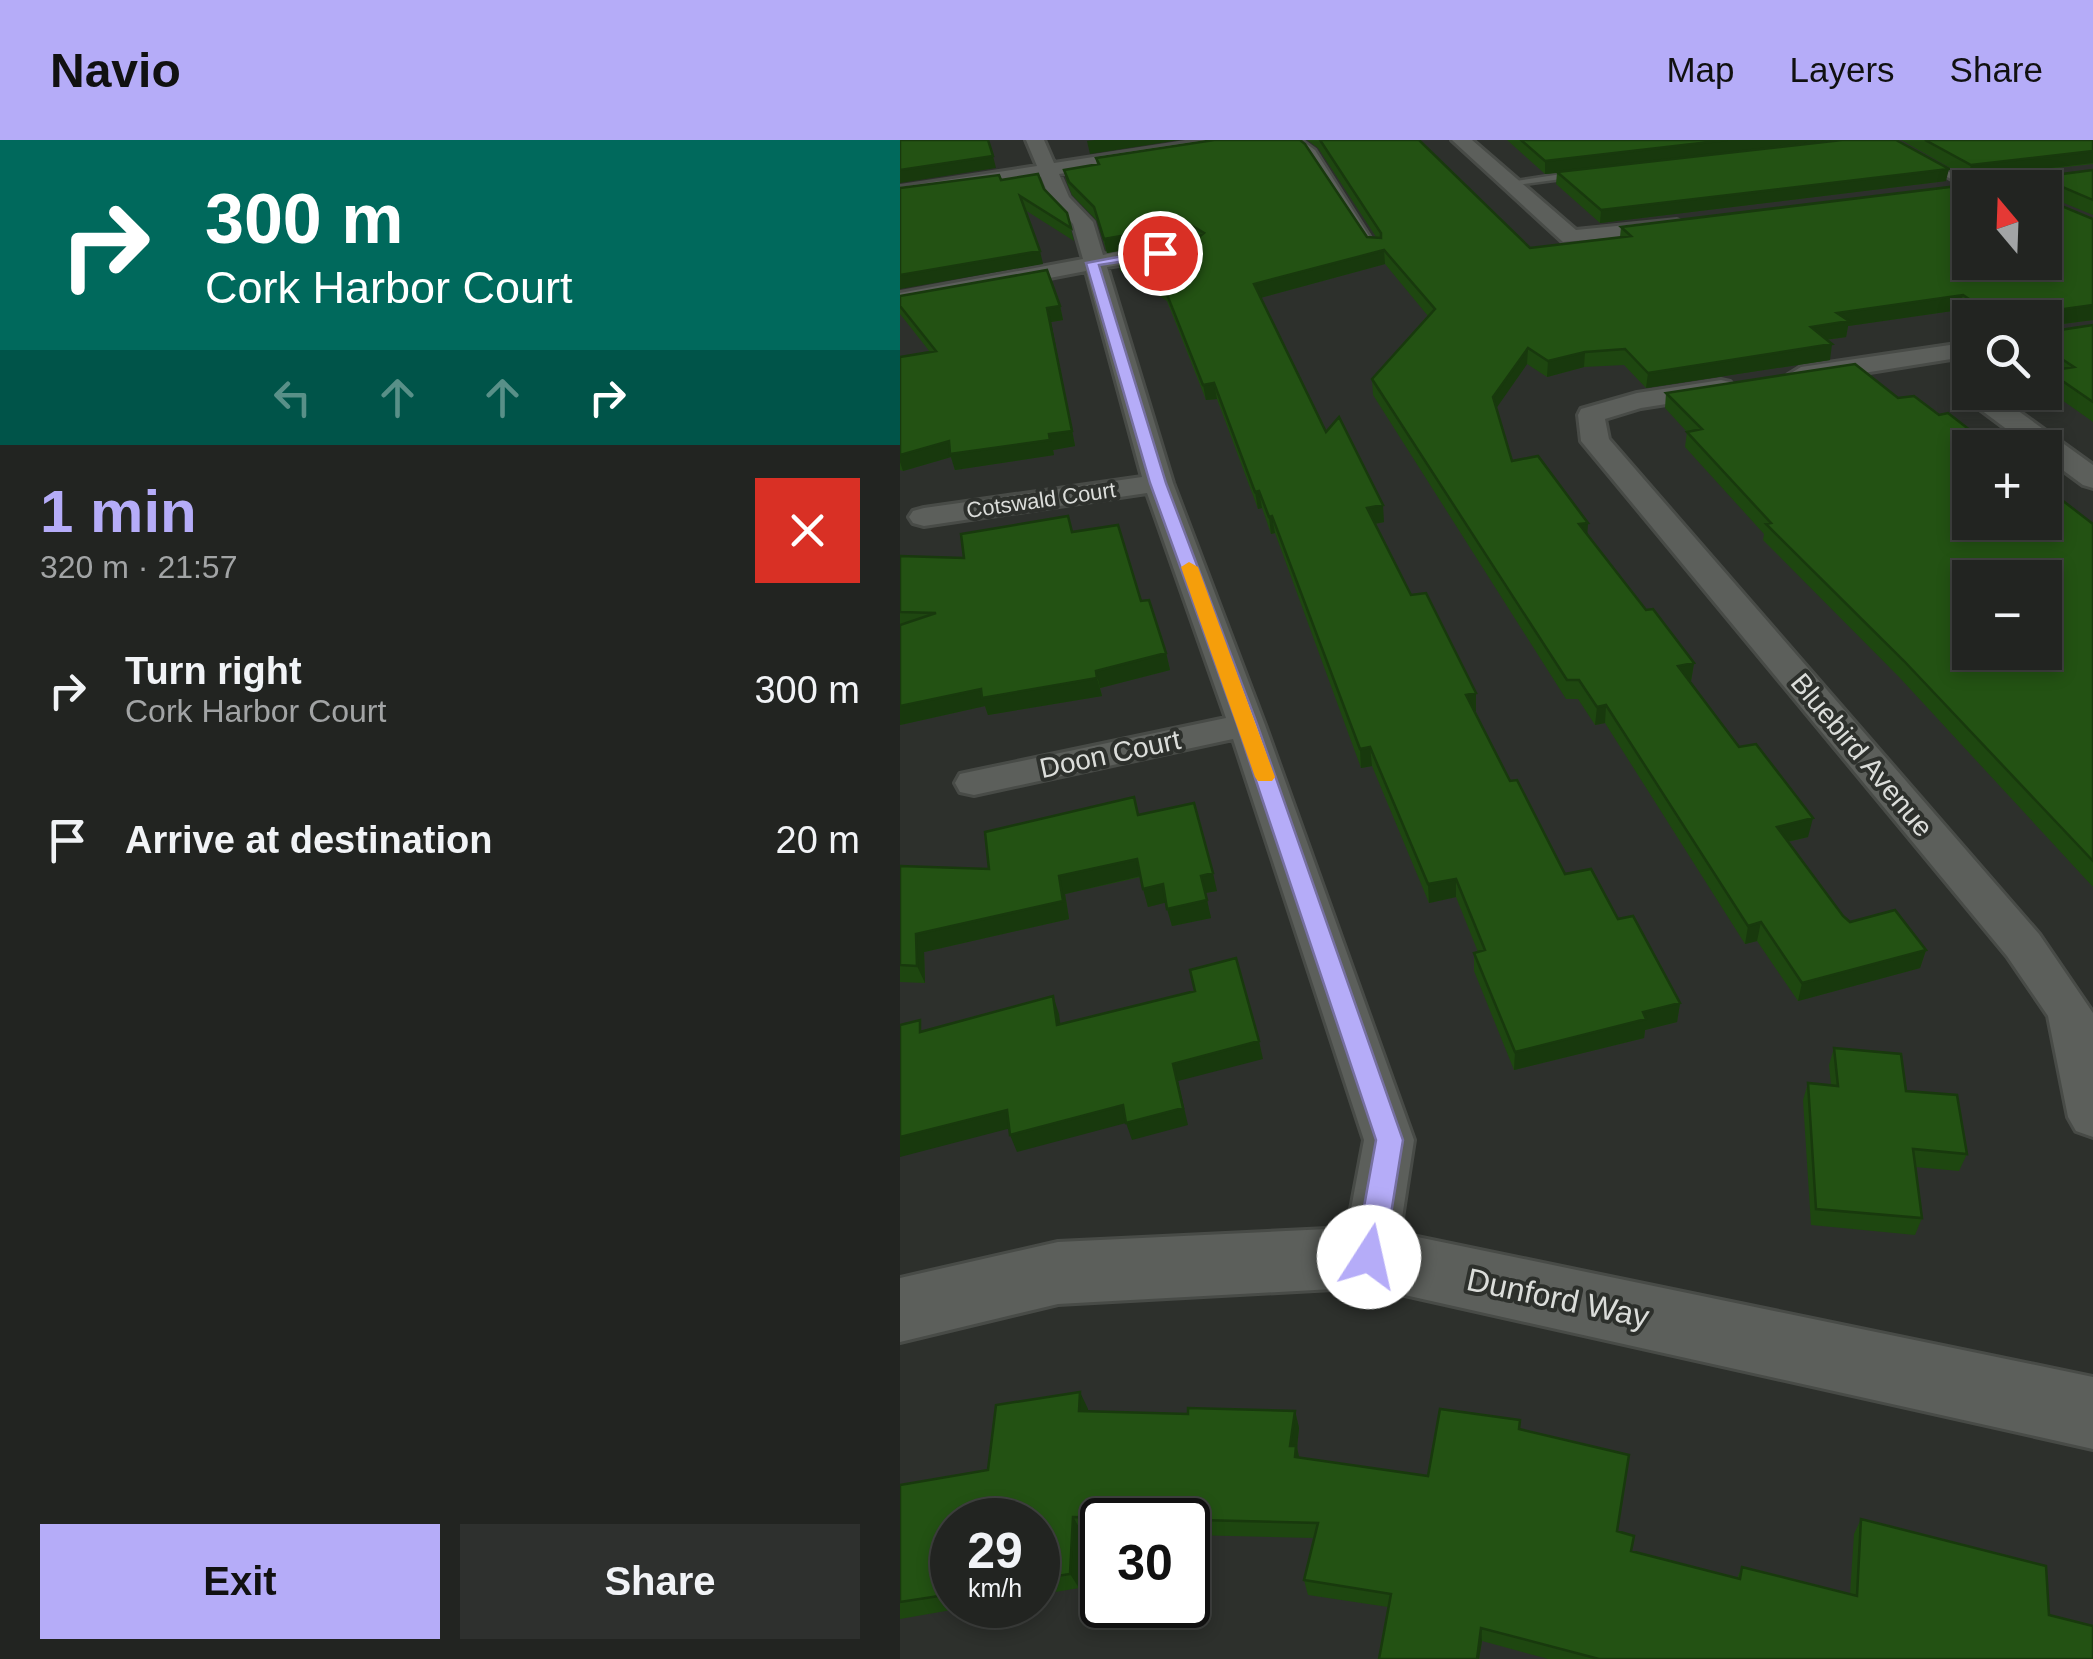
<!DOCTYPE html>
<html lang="en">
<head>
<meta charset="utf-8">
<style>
	body { margin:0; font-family:Helvetica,sans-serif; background:#2e302e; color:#f1f3f6; height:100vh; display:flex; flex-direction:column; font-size:38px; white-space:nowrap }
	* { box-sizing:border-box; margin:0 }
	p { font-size:32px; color:#a2a4a5 }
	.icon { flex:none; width:55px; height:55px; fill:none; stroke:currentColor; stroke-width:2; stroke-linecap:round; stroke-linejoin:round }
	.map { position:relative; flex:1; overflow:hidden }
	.side { display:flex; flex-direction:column; background:#222421; width:900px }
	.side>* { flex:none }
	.top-card { background:#00695c; color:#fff; overflow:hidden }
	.needle { width:65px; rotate:341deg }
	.fabs { position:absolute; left:1052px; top:30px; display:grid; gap:20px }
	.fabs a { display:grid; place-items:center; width:110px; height:110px; border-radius:0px; background:#222421; box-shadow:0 5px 15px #0003,0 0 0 2px #3f413f; font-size:50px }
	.speed { position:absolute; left:30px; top:1358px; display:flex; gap:20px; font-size:50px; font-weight:700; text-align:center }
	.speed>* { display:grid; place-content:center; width:130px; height:130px; border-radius:50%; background:#222421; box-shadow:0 5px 15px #0003,0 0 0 2px #3f413f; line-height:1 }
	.speed small { font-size:25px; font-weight:400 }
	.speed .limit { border:5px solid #111; border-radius:15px; background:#fff; color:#111 }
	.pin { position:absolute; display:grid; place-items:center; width:85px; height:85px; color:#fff; margin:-42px; border:5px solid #fff; border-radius:50%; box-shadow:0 2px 10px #0007 }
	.me { position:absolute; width:110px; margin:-55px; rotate:10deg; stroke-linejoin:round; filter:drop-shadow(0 0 8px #0008) }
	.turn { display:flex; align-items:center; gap:35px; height:210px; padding:0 40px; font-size:45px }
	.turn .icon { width:130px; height:130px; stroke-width:2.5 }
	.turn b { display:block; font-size:70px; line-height:85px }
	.lanes { display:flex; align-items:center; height:95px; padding:0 40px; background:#0003; justify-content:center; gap:50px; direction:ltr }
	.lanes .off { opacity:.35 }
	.round { display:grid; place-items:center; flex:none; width:105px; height:105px; border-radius:0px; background:#2e302e }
	.overview { display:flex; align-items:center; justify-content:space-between; height:170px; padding:0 40px }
	h1 { font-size:60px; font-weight:600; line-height:75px; color:#b5acf8 }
	.action { display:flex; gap:20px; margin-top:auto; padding:20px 40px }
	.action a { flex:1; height:115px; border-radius:0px; background:#b5acf8; color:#111; font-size:40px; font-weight:600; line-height:115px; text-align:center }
	.action a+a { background:#2e302e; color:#f1f3f6 }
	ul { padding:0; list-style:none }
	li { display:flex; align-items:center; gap:30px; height:150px; padding:0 40px }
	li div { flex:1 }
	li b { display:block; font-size:38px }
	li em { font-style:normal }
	header { display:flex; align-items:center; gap:60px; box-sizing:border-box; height:140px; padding:0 50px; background:#b5acf8; color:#111 }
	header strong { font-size:48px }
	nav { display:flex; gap:55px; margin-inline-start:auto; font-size:35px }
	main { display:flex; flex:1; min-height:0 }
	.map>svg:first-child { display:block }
</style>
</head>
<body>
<header>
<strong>Navio</strong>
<nav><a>Map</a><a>Layers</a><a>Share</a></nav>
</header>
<main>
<section class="side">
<div class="top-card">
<div class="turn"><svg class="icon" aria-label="right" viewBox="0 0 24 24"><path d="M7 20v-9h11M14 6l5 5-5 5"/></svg><div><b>300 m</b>Cork Harbor Court</div></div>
<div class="lanes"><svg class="icon off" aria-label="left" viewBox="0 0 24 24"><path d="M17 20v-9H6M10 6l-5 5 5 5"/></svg><svg class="icon off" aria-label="ahead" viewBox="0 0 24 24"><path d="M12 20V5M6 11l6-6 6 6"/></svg><svg class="icon off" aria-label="ahead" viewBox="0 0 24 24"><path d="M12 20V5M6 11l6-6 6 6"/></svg><svg class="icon" aria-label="right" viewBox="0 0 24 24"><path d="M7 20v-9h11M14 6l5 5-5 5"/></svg></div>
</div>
<div class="overview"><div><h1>1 min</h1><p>320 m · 21:57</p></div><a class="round" style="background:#d93025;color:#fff"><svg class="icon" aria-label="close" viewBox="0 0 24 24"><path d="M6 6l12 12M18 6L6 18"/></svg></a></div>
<ul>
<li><svg class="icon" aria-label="right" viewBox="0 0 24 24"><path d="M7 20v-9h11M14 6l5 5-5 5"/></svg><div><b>Turn right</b><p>Cork Harbor Court</p></div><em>300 m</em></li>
<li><svg class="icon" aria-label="arrive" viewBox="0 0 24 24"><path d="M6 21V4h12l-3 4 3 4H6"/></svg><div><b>Arrive at destination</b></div><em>20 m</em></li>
</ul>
<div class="action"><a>Exit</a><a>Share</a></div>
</section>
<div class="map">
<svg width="1193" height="1519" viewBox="0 0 1193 1519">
	<rect width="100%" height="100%" fill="#2d302c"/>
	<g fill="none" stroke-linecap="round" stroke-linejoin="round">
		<g stroke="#484b47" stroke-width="5">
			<path id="service" d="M391,0H401L415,10L477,108H469L409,14Z
				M983,0H993L1077,48L1070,50Z
				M681,31L684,36L608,46L603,43Z"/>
		</g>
		<g stroke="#484b47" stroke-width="6">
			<path id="minor" d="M126,0H144L154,23L305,0H349L340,5L159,34L169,57L193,82L203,115L217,112L228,119L225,124L207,127L273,343L365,585L514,1000L496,1117L488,1134L469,1141L450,1134L442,1117L464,1000L333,599L74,655L60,652L55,643L60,634L74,631L326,578L247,353L24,386L13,383L9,377L13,371L24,368L242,337L186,131L0,167V153L183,119L173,84L150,59L141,37L0,59V47L137,26Z
				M552,0H572L676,90L777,80L787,86L777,92L663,102Z
				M1070,202V216L901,243L888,235L901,227Z
				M821,240L830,242L834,248L830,254L741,268L705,279L709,299L1139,794L1193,873V997L1176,991L1168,977L1148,876L1107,816L681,301L678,275L681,269L737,253Z
				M1070,245V252H1092L1193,325V348L1183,345L1145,317V308H1132L1065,258L1061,252Z"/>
		</g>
		<g stroke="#484b47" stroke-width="6">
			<path id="tertiary" d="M469,1087L1193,1237V1309L469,1147L158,1164L0,1202V1138L158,1102Z"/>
		</g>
		<use href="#service" fill="#5c5f5b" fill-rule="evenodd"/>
		<use href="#minor" fill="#5c5f5b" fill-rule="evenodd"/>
		<use href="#tertiary" fill="#5c5f5b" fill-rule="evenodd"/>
	</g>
	<path fill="#1e4710" d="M407,0H519L630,108L720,97L721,87L1193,30V75L1147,56V60L1193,79V180L1148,186L1147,192L1193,185V282L1145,248L1148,231L1151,230L1145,227V178H1071L1059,170L948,186L946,197L926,200L930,220L746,248L724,225L684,227L647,237L627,224L596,268L612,321L687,394L746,470L794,523L791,541H790L908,697L888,702L943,776L950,782L1026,810L1020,828L898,861L857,801L845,804L705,583L695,585L678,559H666L473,255L472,239L528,176L485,124L360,158L426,292L484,382L475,384L511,455L576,553V571H574L610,641L665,734L718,779L780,863L777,882L745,890L744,898L614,930L574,831V813L578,812L556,757L529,763L472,626L461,628L375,393L371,394L362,368L358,369L317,259L306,260L267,161L220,131L218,117L290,104L295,100L291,98L207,113L197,81L172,55L167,43L164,30L197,25L196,18L467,97H476L418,8Z
		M607,0H931L769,19L1046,41L700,83L656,44L657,33L645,34Z
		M1001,0H1193V24L1068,38Z
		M101,40L144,49L167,73L174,101L125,70L143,124Z
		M0,156L160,166L163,180L151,182L175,306L153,310L154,315L55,330L51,317L3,331L0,330V217L30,212L0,174Z
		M766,253L998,258L1039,275L1193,384V747L1000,538L863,400L864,394L785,307L787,292L765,268Z
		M172,392L241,461L266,513L270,530L200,548L202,556L88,575L85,566L0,585V416L64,418Z
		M238,675L317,751L305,753L311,778L272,786L266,762L248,767L241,737L165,754L169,779L24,812L25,843L0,842V726L89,729Z
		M934,908L1006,951L1067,1014L1059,1031L1015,1027L1022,1078L1015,1095L911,1085L903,960L908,943L931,945L929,925Z
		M188,1269V1271L288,1274L395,1271L399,1288L397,1307L399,1318L528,1336L620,1280V1289L717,1391L731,1411L837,1438L842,1427L950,1454L954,1394L961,1379L1149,1475L1193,1519H648L582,1501L579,1519H479L488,1467L408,1455L404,1440L414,1398L288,1395V1380H202V1393L182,1392L179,1448L138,1455V1380H52V1465H80L0,1479V1345L88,1330Z"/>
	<path fill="#18390d" d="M195,0H280L190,14L187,1Z
		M827,0H931L645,34V21Z
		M1193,11V23L1068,38L1071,25Z
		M93,16L96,28L0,43V30Z
		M1049,29L1046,41L700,83L701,70Z
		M289,84L291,98L207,113L204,99Z
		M484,110L485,124L356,159L354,144Z
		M140,111L143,124L0,149V135Z
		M1063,155L1059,170L948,186L946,197L908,202L911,187L937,173Z
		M1193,165V180L1145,186L1149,171Z
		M160,166L163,180L151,182L175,306L153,310L154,315L55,330L51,317L3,331L0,322V315L49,301L149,294L147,168Z
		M932,204L930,220L746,248L748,233Z
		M628,208L627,224L593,273V257Z
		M685,212L684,227L647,237L648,221Z
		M314,243L317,259L306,260L303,245Z
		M359,351L362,368L358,369L355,352Z
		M483,365L484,382L468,385L467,368Z
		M372,376L375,393L371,394L369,377Z
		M688,383L687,400L679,384Z
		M266,513L270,530L200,548L196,531Z
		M794,523L791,541L776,544L778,526Z
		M197,538L202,556L88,575L85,566L0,585V566L81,549Z
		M576,553V571L566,573V555Z
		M706,565L705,583L695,585L697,567Z
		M470,607L472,626L461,628L460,609Z
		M913,678L908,697L873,705L877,687Z
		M237,719L241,736L165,754L169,779L24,812L25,843L17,826L16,794L159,736Z
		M313,733L317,751L305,753L301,736Z
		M556,739V757L529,763L528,744Z
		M263,744L268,762L248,767L243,749Z
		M307,760L311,778L272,786L267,769Z
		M861,782L857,801L845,804L848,786Z
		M1026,810L1020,828L898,861L902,843Z
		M153,856L159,874L163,902L157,885Z
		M780,863L777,882L745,890L744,898L614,930L615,912L743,872Z
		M359,901L363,919L278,941L288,985L232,1000L226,983L117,1012L110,995L223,965L273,924Z
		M107,970L115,987L0,1017V997Z
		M180,1252L188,1269L187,1288L179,1271Z
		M395,1271L399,1288L397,1307L400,1322L399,1333L390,1306Z
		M173,1377L182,1392L179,1448L170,1434Z
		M581,1488L582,1501L579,1519H577Z"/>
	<path fill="#235213" stroke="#18390d" stroke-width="2.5" fill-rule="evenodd" d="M0,0H88L93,16L0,30Z
		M314,0H400L405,4L467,97L481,98V93L420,0H519L630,108L731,96L721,87L1074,44L1081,39L1131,38L1193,30V60L1146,40L1147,60L1193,79V165L1149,171L1147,192L1193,185V262L1148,231L1174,227L1145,208V178H1098L1063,155L937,173L949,181L911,187L932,204L748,233L725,209L685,212L648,221L628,208L593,257L612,321L638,316L688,383L679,384L746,470L753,469L794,523L778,526L839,607L856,604L913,678L877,687L943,776L950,782L995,770L1026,810L902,843L861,782L848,786L706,565L697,567L679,540H667L472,239L535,169L484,110L354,144L426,292L439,277L483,365L467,368L511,455L526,453L576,553L566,555L610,641L617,640L665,734L691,729L718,779L733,776L780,863L743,872L746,879L615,912L574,813L585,810L556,739L528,744L470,607L460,609L372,376L369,377L359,351L355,352L314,243L303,245L264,147L218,117L290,104L304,93L289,84L204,99L194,67L169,42L164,30L199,24L196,18ZM1070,48H1145V122H1070Z
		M621,0H827L645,21Z
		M942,0H996L1049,29L701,70L657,32Z
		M1025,0H1193V11L1071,25Z
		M138,34L144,49L167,73L171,88L120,56L140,111L0,135V48L99,35L101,40Z
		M147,130L160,166L147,168L172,291L149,294L150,300L50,314L49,301L0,315V217L36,211L0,166V156Z
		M955,224L998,258L1014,256L1039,275L1048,273L1093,308H1070V382H1145V347L1193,384V721L1004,521L866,384L871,383L787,292L802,289L766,253ZM1070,438H1145V512H1070Z
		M168,376L172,392L218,385L241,461L249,460L266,513L196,531L197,538L82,558L81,549L0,566V485L36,473L0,472V416L64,418L61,394Z
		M234,657L238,675L294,663L313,733L301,736L307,760L267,769L263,744L243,749L237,719L159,736L163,761L16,794L17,826L0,825V726L89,729L85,692Z
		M336,818L359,901L273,924L283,968L226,983L223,965L110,995L107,970L0,997V885L20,880V892L153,856L157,885L295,851L290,830Z
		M934,908L1001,914L1006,951L1057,955L1067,1014L1013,1009L1022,1078L916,1069L908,943L938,946Z
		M180,1252L179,1271L288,1274V1268L395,1271L390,1306H396L395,1317L528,1336L540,1269L620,1280L619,1289L729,1315L717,1391L734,1396L731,1411L840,1439L842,1427L957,1456L961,1379L1146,1426L1149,1475L1193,1486V1519H699L581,1488L577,1519H479L491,1454L404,1440L418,1383L173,1377L170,1434L138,1439V1380H52V1454L0,1462V1345L88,1330L96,1265Z"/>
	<path fill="#b5acf8" stroke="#7670a1" stroke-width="2.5" d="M260,109L264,115L199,125L266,343L357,584L503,1000L484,1117L479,1126L469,1130L459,1126L455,1117L476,1000L337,584L250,343L186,123Z"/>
	<path fill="#f59e0b" d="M289,422L298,427L375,637L372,641H358L355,637L281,427Z"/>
	<g text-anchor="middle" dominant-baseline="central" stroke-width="8" stroke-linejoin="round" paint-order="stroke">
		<g font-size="22" fill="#dbddda" stroke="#2d302c">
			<text transform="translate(141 360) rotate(-8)">Cotswald Court</text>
		</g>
		<g font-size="28" fill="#dbddda" stroke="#2d302c">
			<text transform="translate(210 614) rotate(-12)">Doon Court</text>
			<text transform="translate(962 615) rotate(50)">Bluebird Avenue</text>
		</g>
		<g font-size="32" fill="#dbddda" stroke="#2d302c">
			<text transform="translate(658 1158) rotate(12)">Dunford Way</text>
		</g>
	</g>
</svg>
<div class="fabs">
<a><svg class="needle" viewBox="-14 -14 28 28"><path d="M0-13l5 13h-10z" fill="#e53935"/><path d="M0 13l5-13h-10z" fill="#a2a4a5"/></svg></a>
<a><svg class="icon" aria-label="search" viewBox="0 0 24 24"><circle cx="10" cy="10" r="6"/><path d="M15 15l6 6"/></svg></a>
<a>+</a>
<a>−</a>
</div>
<div class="speed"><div>29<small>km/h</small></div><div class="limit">30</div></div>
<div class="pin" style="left:260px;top:113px;background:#d93025"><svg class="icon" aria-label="arrive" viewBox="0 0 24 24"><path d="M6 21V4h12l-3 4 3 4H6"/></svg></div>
<svg class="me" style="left:469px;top:1117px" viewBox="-20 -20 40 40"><circle r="19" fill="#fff"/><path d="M0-13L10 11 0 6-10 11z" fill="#b5acf8"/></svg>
</div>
</main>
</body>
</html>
